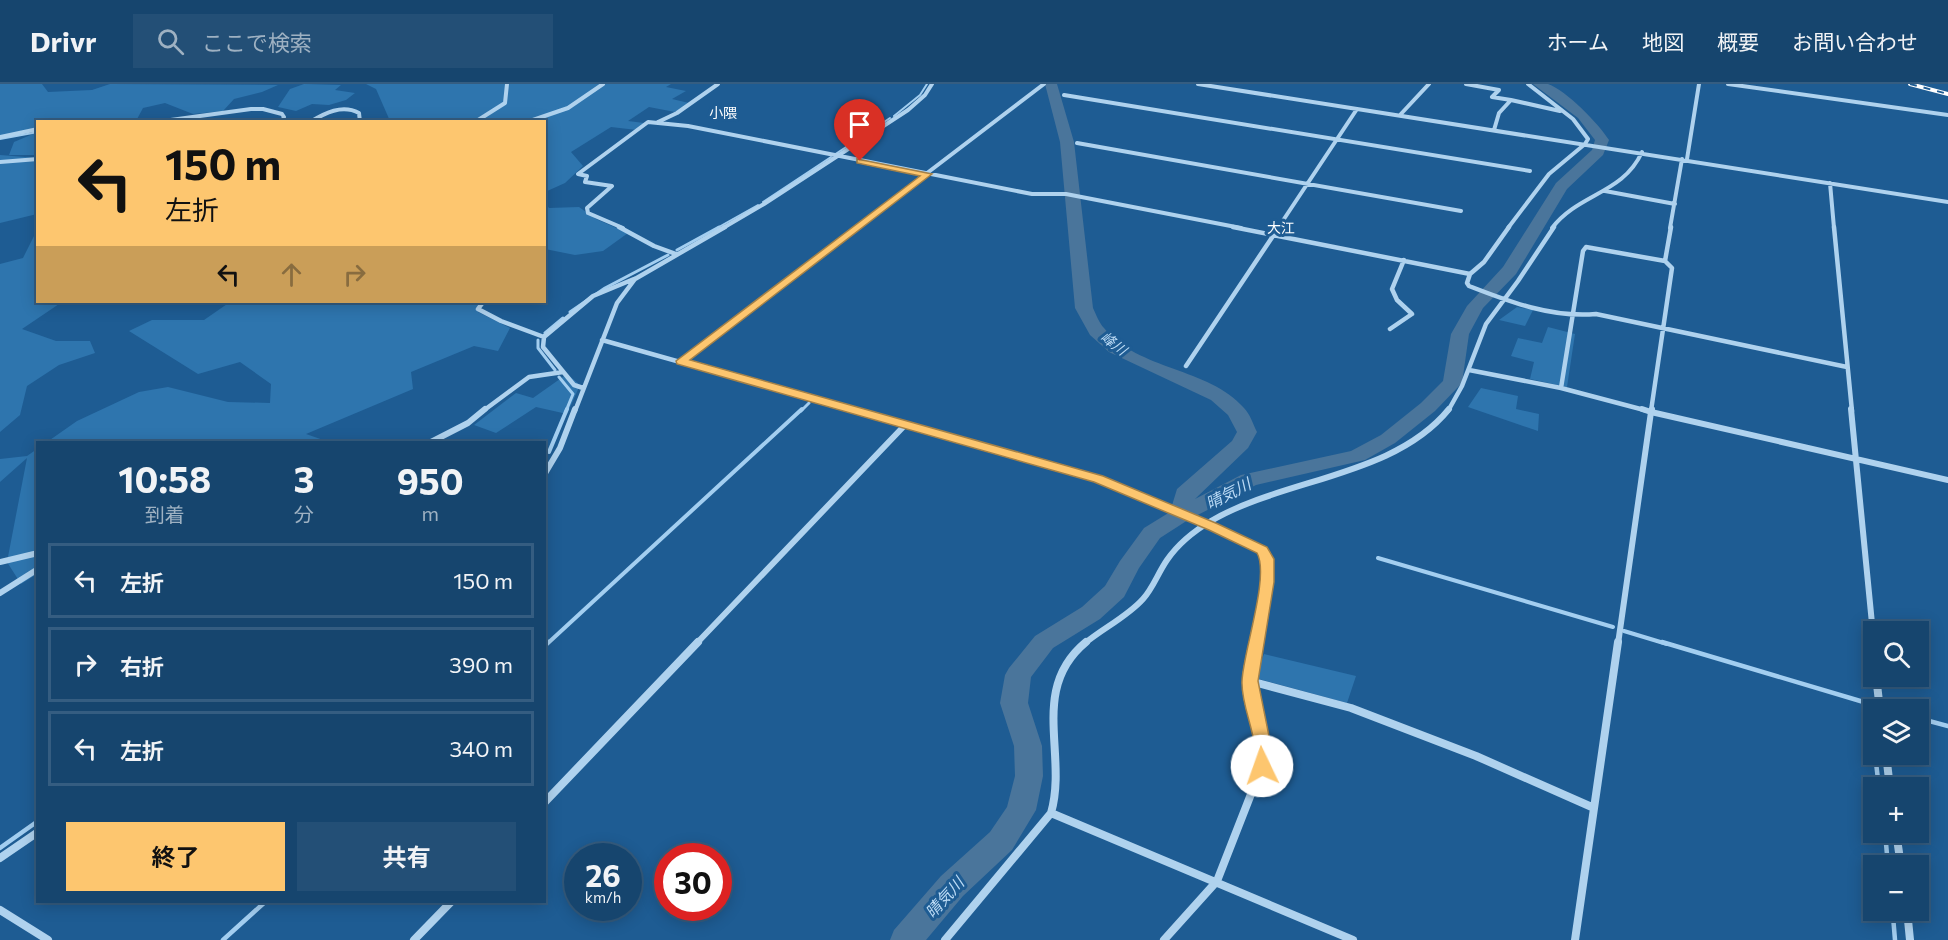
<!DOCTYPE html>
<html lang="ja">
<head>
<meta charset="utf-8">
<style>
	body { margin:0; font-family:Commissioner,"Noto Sans JP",sans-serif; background:#234f76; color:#f1f3f6; height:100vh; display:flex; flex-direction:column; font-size:22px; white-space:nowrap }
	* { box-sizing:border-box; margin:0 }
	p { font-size:20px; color:#9eb1c2 }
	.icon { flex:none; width:33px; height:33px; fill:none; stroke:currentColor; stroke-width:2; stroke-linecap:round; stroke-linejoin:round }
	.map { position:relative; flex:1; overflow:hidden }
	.sheet { position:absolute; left:36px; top:357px; width:510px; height:462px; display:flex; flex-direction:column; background:#16456e; border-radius:0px; box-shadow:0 3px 15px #0003,0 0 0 2px #355d81 }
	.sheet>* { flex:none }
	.guide { position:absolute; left:36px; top:36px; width:510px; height:183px; border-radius:0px; box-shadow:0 3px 15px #0003,0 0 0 2px #355d81; background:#fdc66f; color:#111; overflow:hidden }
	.buttons { position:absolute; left:1863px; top:537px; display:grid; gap:12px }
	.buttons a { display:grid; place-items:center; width:66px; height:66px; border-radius:0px; background:#16456e; box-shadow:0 3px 15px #0003,0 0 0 2px #355d81; font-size:30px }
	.speed { position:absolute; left:564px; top:759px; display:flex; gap:12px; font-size:30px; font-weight:700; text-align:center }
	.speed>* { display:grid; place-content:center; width:78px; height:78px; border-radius:50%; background:#16456e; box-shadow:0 3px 15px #0003,0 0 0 2px #355d81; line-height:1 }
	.speed small { font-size:15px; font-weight:400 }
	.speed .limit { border:9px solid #d22; background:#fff; color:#111 }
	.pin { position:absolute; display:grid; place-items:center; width:51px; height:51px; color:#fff; margin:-62px -26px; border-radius:50% 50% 50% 0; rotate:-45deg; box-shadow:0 0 6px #0007 }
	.pin .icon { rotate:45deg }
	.me { position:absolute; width:66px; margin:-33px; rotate:357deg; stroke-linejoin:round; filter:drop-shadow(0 0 4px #0008) }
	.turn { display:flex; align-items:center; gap:21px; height:126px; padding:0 30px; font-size:27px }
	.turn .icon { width:78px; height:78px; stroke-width:2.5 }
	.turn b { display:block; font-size:42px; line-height:51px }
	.lanes { display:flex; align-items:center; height:57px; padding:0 30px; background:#0003; justify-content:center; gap:30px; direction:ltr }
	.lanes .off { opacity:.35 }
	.eta { display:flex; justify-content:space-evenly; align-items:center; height:102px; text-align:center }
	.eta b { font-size:36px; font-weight:700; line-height:42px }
	.primary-button { display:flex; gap:12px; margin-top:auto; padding:12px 30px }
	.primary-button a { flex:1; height:69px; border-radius:0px; background:#fdc66f; color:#111; font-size:24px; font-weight:700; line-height:69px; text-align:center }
	.primary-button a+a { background:#234f76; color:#f1f3f6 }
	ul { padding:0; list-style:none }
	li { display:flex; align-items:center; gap:18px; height:75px; margin:0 12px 9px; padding:0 18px; border:3px solid #355d81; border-radius:0px }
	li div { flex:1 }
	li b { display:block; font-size:22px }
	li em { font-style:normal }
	header { display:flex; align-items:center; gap:36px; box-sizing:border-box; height:84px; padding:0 30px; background:#16456e; border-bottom:2px solid #355d81 }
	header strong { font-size:28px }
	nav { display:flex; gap:33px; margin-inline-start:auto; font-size:21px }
	.search { width:420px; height:54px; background:#234f76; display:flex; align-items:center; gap:15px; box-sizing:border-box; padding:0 21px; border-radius:0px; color:#9eb1c2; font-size:22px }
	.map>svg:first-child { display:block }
</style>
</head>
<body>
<header>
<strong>Drivr</strong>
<div class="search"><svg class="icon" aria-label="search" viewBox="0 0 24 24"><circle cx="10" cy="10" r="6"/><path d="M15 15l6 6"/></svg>ここで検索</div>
<nav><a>ホーム</a><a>地図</a><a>概要</a><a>お問い合わせ</a></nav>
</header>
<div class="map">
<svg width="1948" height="856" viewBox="0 0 1948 856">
	<rect width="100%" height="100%" fill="#1e5c93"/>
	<path fill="#2e75ae" d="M0,0H42L48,8L92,6L110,0L278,1L262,8L234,15L223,27L193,30L165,19L143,24L136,37H134L38,38L37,45L0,54Z
		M304,0L341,1L335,6L355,9L346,16L329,21L312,20L296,27L278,23L290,5Z
		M366,0H671L666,3L686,7L672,15L689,19L675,28L649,23L628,37L644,39L637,46L611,43L571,68L583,82L565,99L545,108L544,38L390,37L376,5Z
		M33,50H37L35,71H9L14,58Z
		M0,71L37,74V130L0,139Z
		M544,117L549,124L579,123L596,135L628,149L603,167L575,171L545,165Z
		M37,146L38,218H62L22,245L56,257H90L95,269L59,281L27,302L20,331L0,348V180L23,174Z
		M230,218H487L478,228L510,244L498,267L474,262L411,288L413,305L306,350L329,358H47L77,337L139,308L168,303L228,318L270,319L271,300L240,278L198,290L129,247L152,236H204Z
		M1517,223L1533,226L1525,242L1499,236Z
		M1548,243L1575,250L1567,303L1530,295L1534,278L1511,272L1518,254L1542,259Z
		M567,290L580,301L567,330L536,323L496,349L474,341L516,309L533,314Z
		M1481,304L1518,312L1516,325L1539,330L1538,347L1468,323Z
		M37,365V490L21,500L7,478L27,374L0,398V375L27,372Z
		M1264,570L1356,592L1347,619L1255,594Z"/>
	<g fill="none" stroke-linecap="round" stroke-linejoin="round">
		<path stroke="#a3cef0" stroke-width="2" d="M894,32L920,11L927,0
			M0,55L38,48
			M834,71L890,34
			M763,118L831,73
			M717,144L758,121"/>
		<path stroke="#a3cef0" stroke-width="3" d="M677,166L719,143
			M570,228L605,204L668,171
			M545,249L563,234
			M538,256V264L555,286
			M559,293L573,310L566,327
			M801,327L809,319"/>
		<path stroke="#a3cef0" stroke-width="4" d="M549,368L567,325
			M1378,474L1613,543
			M1624,547L1667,560
			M547,560L802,325"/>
		<path stroke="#a3cef0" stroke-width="4.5" d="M1662,558L1867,619
			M544,562L548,558
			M1887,624L1891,626
			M1869,630L1874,662
			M1918,634L1948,642
			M1875,670L1879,704
			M1885,748L1888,782
			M0,764L38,737
			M1893,832L1895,856
			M223,856L265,818"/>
		<path fill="#4a759b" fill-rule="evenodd" d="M1045,0H1057L1074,58L1093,224C1096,230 1099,239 1104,244C1139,287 1208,283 1244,324C1250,330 1253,340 1257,348L1248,364L1195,415L1241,391L1351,367L1381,351L1421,319L1443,297L1451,250L1467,222L1503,183L1556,99L1592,66L1595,56L1578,34L1533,0C1537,0 1544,0 1548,0C1567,7 1598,39 1609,56L1603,71L1567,105L1516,190L1483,224L1469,250L1462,299L1435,327L1395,359L1365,376L1256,401L1188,436L1160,454L1139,484L1124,513L1100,535L1053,564L1031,593L1028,619L1042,662L1043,692L1036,726L1012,766L963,812L926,856H890L894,846L941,792L990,748L1007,723L1015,692L1014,662L1000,619L1005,591L1009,584L1035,552L1082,523L1105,502L1120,477L1144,444L1170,428L1177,405L1232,357L1237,348L1228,331L1211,316L1109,268L1090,251L1075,224L1060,58Z"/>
		<path stroke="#afd2ee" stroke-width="4" d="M1198,0L1948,118
			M1466,0L1499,6L1492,13L1511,16L1499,29L1494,46
			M1528,0L1573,35L1588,55L1585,60
			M1728,0L1948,31
			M1064,11L1530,87
			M1511,16L1560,27
			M1400,31L1429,0
			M156,38L251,25H263L282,30L284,33L281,38
			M310,38C325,29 342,20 359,29L360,38
			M475,38L505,19L507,0
			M527,38L568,24L603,0
			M658,38L677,29L718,0
			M0,53L38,45
			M1077,59L1461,127
			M1687,75L1699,0
			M0,78L38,75
			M1830,99L1834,144
			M1605,107L1675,120
			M623,144L588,129L587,124L612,102L585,98L587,92L578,90L648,38L688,42L1032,110H1066L1241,144
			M723,144L764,120L908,26L925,11L932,0
			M855,144L1044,0
			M1278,144L1357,25
			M1508,144L1549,90L1585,60
			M1552,144C1579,109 1623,110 1642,68
			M1670,144L1682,75"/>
		<path stroke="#afd2ee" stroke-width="4.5" d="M619,143L654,162L676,170
			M1233,143L1470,190L1467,199L1469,202C1510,218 1552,234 1596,230L1847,283
			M1834,143L1852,327
			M1665,177L1671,143
			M1470,190L1484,178L1509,143
			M483,218L478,225L501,237L544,253
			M1390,245L1412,230L1397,216L1392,205L1404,176
			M602,256L854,327
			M681,277L857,143
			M1186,282L1279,143
			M1469,286L1561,304
			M583,304L574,301L543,263L544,253L593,212L634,195
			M483,327L529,293L563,288
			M575,327L617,219L635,195L725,143
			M1448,327L1462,302L1486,240L1518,197L1554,143
			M1648,327L1561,304L1583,167L1586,163L1665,177L1672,184L1651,327"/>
		<path stroke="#afd2ee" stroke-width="6" d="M849,325L1098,395L1214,443L1262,466L1267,475V498L1256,560
			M1642,325L1651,328
			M1851,325L1874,560
			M1651,328L1948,396
			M1651,328L1652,325
			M431,358L468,339L485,325
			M544,391L560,364L575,325
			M0,478L38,469
			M0,509L38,485
			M696,560L905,341
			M1084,560C1103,544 1127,533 1143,515C1153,504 1158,489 1167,476C1178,460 1194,447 1211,437C1284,394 1394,393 1449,325
			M1618,560L1651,328"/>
		<path stroke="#afd2ee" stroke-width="8" d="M1874,558V562
			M1876,592L1880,626
			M1250,597L1351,624L1476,672L1594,724
			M1886,670L1890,704
			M544,719L698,558
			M1051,729L1353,856
			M1896,748L1901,782
			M0,774L38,748
			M0,826L48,856
			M1907,826L1910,856
			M414,856L451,818
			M945,856L1051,729C1068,670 1029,605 1086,558
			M1164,856L1217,797L1262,682L1264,667L1250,597L1257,558
			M1575,856L1618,558"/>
		<g stroke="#fff" stroke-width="4">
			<path id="rail" d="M1910,0L1948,10"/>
		</g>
		<use href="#rail" stroke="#1e5c93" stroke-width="2" stroke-dasharray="7" stroke-linecap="butt"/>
	</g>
	<path fill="#fdc66f" stroke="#a48148" stroke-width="1.5" d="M857,75L932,90L690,276L1103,392L1218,440L1267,463L1274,475V498L1258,597L1272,667L1268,687L1262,689L1256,687C1252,680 1256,673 1255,665C1253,642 1241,619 1242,597C1243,568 1270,492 1257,469L1209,446L1094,398L677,280L676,277L920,92L857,79Z"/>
	<g text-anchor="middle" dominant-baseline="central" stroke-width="6" stroke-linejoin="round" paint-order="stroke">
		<g font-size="14" fill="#fff" stroke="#1e5c93">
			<text x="723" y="28">小隈</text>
			<text x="1281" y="143">大江</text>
		</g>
		<g font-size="14" font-style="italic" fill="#bcdbf5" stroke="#1e5c93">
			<text transform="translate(1114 259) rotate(37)">峰川</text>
		</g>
		<g font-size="16" font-style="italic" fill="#bcdbf5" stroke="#1e5c93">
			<text transform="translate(1228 409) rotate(-27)">晴気川</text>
			<text transform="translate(944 813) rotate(-48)">晴気川</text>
		</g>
	</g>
</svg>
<div class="buttons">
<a><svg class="icon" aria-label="search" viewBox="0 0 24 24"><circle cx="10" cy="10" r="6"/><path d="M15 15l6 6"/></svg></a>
<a><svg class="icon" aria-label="layers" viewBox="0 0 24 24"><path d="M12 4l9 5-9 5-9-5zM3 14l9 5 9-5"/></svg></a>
<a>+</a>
<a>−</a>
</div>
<div class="speed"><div>26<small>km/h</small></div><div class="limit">30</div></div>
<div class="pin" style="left:860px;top:77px;background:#d93025"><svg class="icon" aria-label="arrive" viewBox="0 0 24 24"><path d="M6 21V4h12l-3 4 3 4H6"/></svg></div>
<svg class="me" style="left:1262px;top:682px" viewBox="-20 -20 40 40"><circle r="19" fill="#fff"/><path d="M0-13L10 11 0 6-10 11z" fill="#fdc66f"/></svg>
<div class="guide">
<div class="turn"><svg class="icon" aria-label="left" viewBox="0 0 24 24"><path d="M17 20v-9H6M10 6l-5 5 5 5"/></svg><div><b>150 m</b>左折</div></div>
<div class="lanes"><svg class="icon" aria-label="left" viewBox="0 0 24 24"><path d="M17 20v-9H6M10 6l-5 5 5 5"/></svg><svg class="icon off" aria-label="ahead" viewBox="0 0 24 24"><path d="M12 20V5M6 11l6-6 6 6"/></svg><svg class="icon off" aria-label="right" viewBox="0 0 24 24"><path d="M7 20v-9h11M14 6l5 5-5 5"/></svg></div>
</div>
<section class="sheet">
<div class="eta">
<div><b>10:58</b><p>到着</p></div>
<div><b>3</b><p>分</p></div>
<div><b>950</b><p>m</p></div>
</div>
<ul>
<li><svg class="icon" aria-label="left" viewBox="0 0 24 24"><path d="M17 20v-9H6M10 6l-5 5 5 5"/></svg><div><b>左折</b></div><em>150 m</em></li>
<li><svg class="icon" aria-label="right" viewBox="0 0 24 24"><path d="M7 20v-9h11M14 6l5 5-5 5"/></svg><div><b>右折</b></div><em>390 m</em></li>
<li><svg class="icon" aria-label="left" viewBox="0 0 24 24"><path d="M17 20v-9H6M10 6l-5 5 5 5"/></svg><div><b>左折</b></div><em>340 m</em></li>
</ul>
<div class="primary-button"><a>終了</a><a>共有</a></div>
</section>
</div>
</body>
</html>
